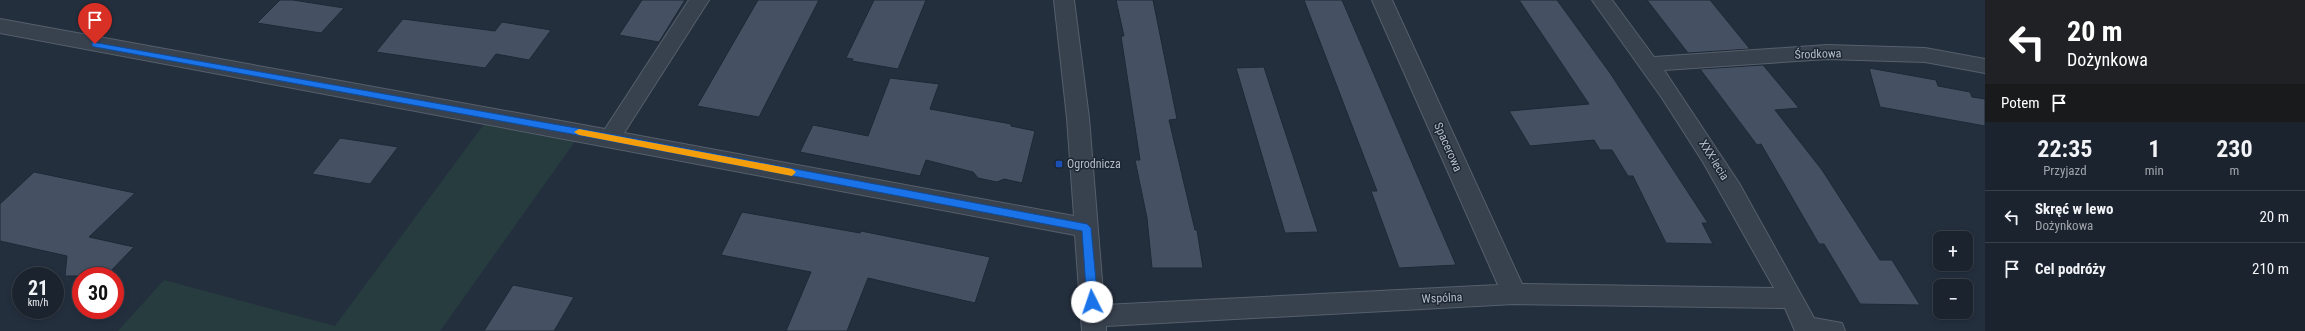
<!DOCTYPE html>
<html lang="pl">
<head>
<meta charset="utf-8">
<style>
	body { margin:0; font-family:"Roboto Condensed",sans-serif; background:#282f3a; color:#f1f3f6; height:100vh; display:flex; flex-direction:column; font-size:15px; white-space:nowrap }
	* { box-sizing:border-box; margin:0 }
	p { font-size:13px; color:#a0a4aa }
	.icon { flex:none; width:22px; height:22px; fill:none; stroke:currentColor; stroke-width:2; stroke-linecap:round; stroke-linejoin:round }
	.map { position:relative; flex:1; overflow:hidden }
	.side { display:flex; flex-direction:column; background:#1b232e; width:320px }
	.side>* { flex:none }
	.hud { background:#202124; color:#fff; overflow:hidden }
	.controls { position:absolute; left:1933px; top:231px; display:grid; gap:8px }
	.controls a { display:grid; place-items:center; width:40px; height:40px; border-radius:8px; background:#1b232e; box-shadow:0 2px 6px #0003,0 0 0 1px #39404a; font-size:20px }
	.speed { position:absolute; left:12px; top:267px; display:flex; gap:8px; font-size:20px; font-weight:700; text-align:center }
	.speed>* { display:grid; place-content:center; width:52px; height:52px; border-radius:50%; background:#1b232e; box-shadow:0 2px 6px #0003,0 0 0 1px #39404a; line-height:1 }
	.speed small { font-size:10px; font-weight:400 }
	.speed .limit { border:6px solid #d22; background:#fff; color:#111 }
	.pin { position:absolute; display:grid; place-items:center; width:34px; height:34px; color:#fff; margin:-41px -17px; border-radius:50% 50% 50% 0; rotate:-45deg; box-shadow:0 0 4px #0007 }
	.pin .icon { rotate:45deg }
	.me { position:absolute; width:44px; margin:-22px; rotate:356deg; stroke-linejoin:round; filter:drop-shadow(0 0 3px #0008) }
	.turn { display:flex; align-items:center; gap:14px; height:84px; padding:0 16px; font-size:18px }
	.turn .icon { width:52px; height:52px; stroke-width:2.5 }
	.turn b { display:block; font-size:28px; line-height:34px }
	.then { display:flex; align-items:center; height:38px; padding:0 16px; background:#0003; gap:8px; font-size:15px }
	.eta { display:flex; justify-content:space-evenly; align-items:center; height:68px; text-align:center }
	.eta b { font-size:24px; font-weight:700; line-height:28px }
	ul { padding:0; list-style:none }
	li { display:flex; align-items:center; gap:12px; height:52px; padding:0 16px; border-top:1px solid #39404a }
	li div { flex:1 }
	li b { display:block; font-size:15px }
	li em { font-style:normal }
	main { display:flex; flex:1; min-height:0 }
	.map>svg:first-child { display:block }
</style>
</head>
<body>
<main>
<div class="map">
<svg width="1985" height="331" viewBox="0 0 1985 331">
	<rect width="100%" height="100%" fill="#242f3e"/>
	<path fill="#263c3f" d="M490,116L581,133L440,331H118L164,280L335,326Z"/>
	<path fill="#455162" stroke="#1f2835" d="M280,0H293L344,8L321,33L257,23Z
		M642,0H685L659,42L619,35Z
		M758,0H819L759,117L697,106Z
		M874,0H926L898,69L852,61L853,59L846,58Z
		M1116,0H1153L1177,119L1169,120L1195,230H1197L1203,268H1152L1147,218L1135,160H1140L1121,36H1124Z
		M1304,0H1342L1456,265L1399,268L1371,191H1377Z
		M1519,0H1557L1610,73L1708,223H1702L1713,244L1666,243L1633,176H1628L1612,150H1600L1594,140L1530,146L1509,111L1589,104Z
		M1647,0H1710L1750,49L1688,53Z
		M403,19L495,31L502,22L551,30L529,60L496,54L485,68L376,52Z
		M1763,65L1799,108L1775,110L1822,170L1880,260H1892L1920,305L1860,304L1824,244H1819L1761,144L1757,145L1700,69Z
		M1264,67L1272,92L1318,232L1285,233L1236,68Z
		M1869,68L1936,80L1938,86L1970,92L1972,97L1985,99V126L1880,107Z
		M890,78L939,84L930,109L1011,124V126L1035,131L1022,183L1004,179L997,182L978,178L973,172L926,160L920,176L800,152L813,125L868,136Z
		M340,138L398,147L370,184L312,174Z
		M34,172L135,193L89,237L134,247L106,276H65L67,256L0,241V204Z
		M742,212L860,233L861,231L990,257L975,303L868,278L847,331H786L811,272L721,255Z
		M513,285L574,297L554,331H484Z"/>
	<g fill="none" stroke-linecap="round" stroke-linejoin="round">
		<g stroke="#565f6c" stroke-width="2">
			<path id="minor" d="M689,0H709L624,133L1074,216L1067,118L1054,0H1074L1089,118L1104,305L1498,285L1372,0H1392L1522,284L1774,288L1703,162L1662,98L1592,0H1612L1654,57L1827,45L1925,48L1985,59V73L1925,62L1827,59L1664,70L1739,183L1814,318L1842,323L1845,331H1795L1785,308L1514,304L1106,326V331H1082L1075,235L0,33V19L605,129Z"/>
		</g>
		<use href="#minor" fill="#38414e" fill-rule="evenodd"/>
	</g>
	<path fill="#1a73e8" stroke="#114b97" d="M92,42L610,134L1087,224L1091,228L1098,302L1092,306L1087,302L1082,231L610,141L95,47L92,46Z"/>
	<path fill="#f59e0b" d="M579,129L792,169L796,172L792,176L579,135L574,132Z"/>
	<rect fill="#1a4fb4" stroke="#1d2633" stroke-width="1.5" x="1055" y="160" width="8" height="8" rx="2"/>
	<g text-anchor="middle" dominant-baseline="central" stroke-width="3" stroke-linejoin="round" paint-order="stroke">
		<g font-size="12" fill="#b4bcc9" stroke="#1d2633">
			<text transform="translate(1818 54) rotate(-2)">Środkowa</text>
			<text transform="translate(1448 147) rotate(66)">Spacerowa</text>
			<text transform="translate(1714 160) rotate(58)">XXX-lecia</text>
			<text transform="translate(1442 298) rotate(-3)">Wspólna</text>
		</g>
		<g font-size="12" fill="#b4bcc9" stroke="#1d2633" text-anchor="start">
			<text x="1067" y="164">Ogrodnicza</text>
		</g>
	</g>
</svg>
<div class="controls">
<a>+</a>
<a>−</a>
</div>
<div class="speed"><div>21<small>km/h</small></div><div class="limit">30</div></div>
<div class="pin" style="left:95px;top:44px;background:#d93025"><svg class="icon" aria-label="arrive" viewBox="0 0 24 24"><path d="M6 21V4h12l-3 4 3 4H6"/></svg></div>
<svg class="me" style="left:1092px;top:302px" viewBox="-20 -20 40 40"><circle r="19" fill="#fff"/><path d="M0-13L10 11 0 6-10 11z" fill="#1a73e8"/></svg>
</div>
<section class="side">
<div class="hud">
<div class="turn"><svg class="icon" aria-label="left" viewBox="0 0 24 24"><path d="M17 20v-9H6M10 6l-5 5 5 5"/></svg><div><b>20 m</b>Dożynkowa</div></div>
<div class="then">Potem<svg class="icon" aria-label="arrive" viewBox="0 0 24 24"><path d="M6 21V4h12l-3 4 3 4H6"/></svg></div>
</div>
<div class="eta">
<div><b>22:35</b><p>Przyjazd</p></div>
<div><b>1</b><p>min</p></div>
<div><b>230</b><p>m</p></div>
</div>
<ul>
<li><svg class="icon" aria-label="left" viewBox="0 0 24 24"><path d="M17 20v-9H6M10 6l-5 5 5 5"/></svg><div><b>Skręć w lewo</b><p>Dożynkowa</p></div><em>20 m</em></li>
<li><svg class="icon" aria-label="arrive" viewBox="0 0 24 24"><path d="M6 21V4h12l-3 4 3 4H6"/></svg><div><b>Cel podróży</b></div><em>210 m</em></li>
</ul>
</section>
</main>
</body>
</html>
